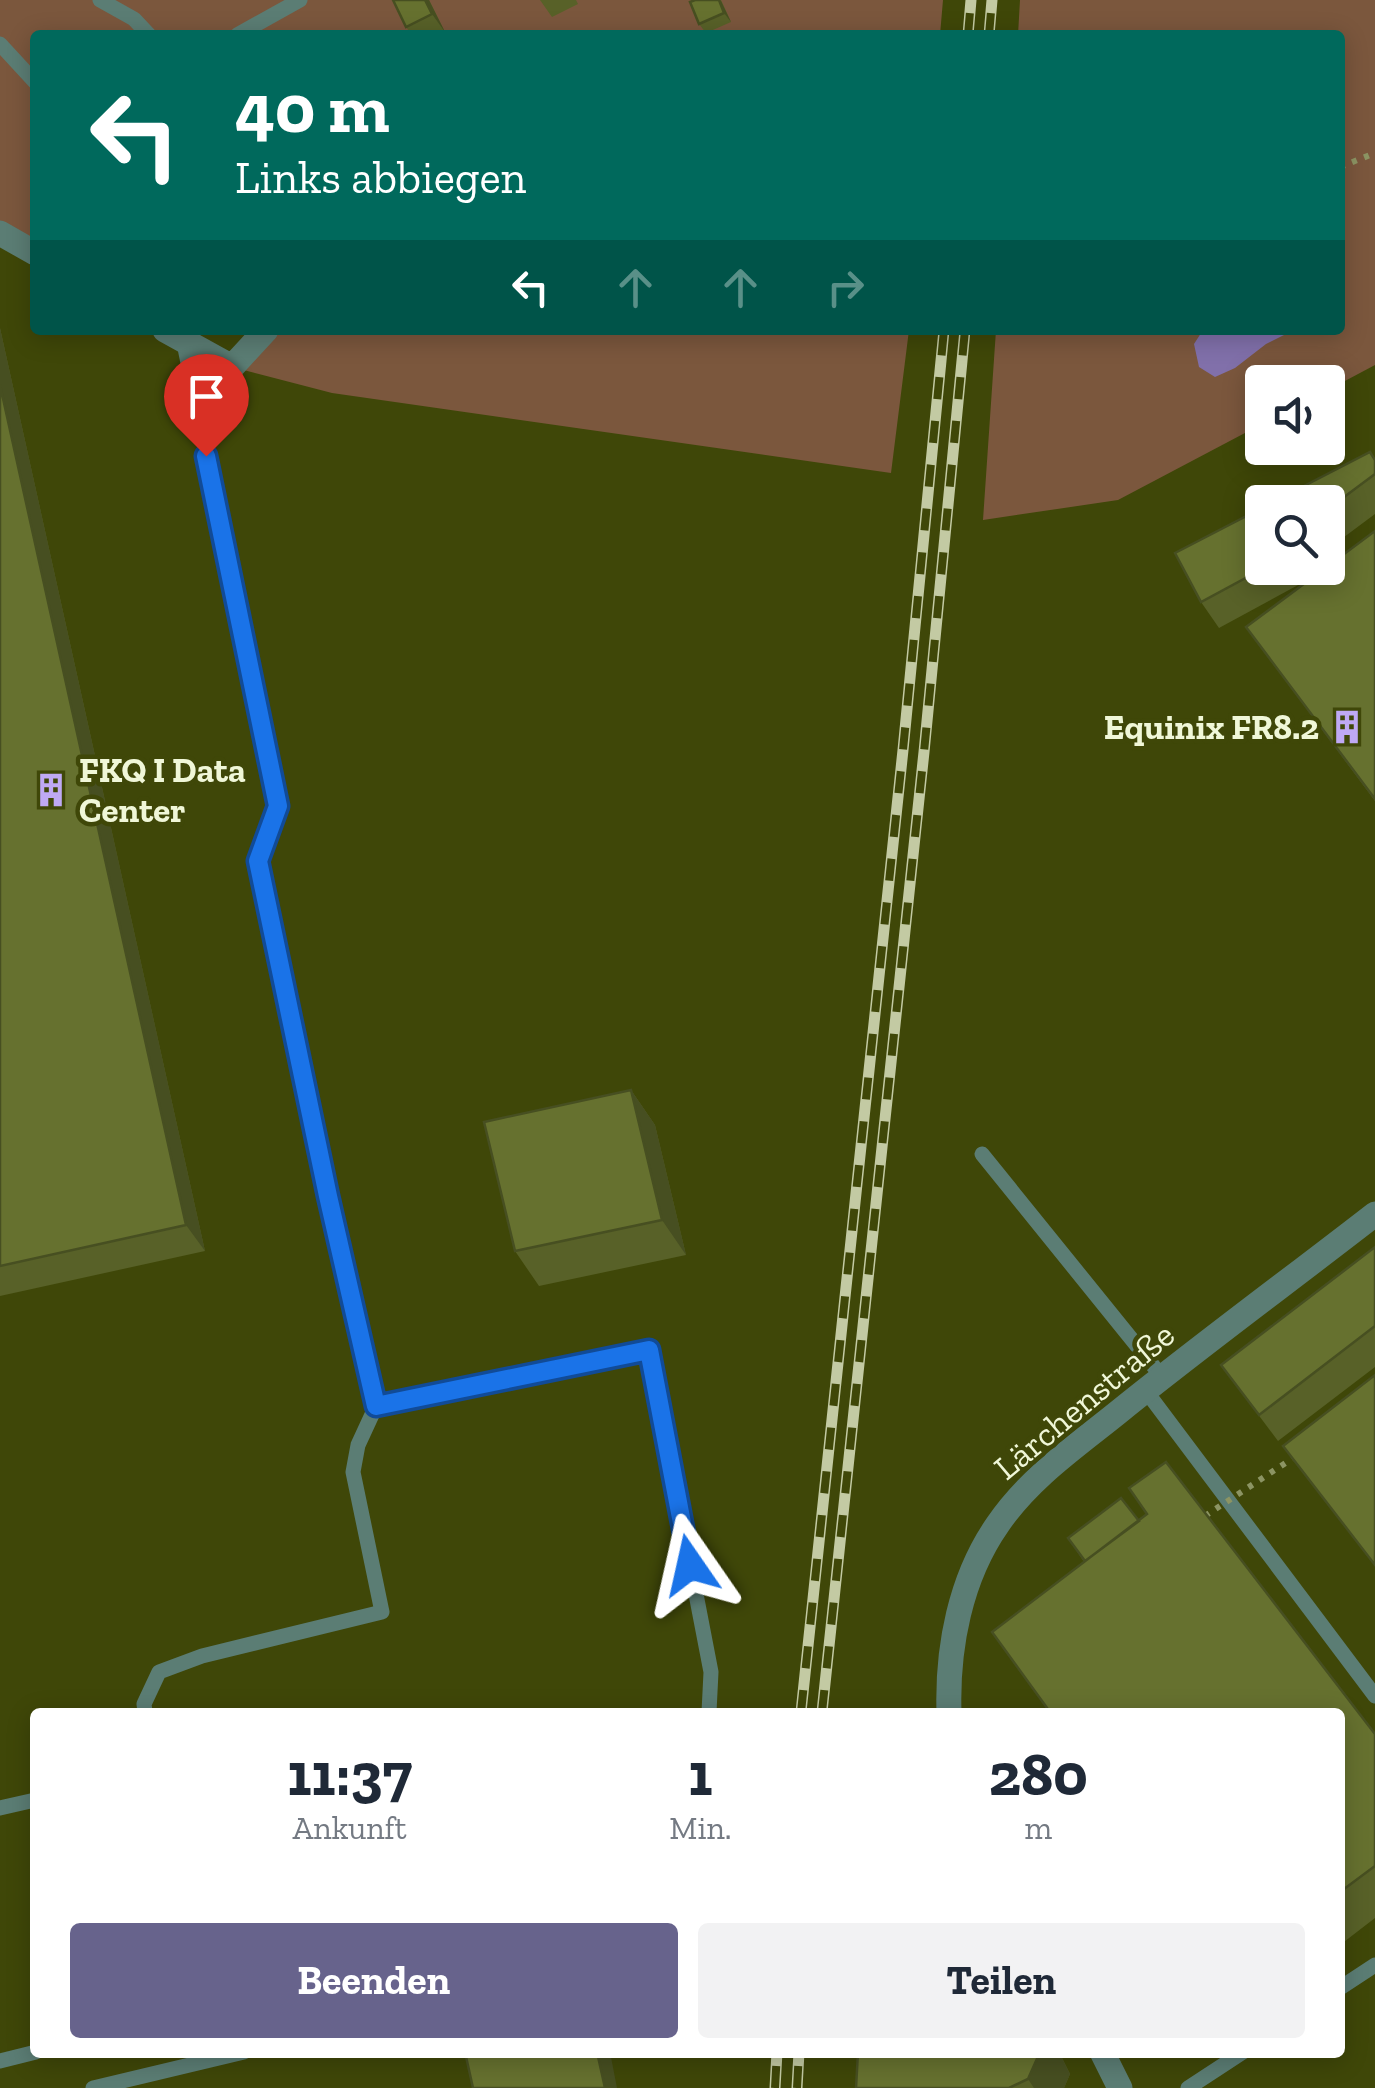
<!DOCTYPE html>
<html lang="de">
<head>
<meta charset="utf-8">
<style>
	body { margin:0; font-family:"Zilla Slab",serif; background:#f2f2f3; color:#1f2937; height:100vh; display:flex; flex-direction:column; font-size:38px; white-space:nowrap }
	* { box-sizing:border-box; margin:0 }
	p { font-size:32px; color:#747a83 }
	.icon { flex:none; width:55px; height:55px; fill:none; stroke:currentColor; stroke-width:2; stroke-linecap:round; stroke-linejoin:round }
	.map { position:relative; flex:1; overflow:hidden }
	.drawer { position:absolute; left:30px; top:1708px; width:1315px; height:350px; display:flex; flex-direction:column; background:#fff; border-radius:10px; box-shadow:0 5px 25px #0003 }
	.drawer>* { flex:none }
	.hud { position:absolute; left:30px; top:30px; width:1315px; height:305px; border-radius:10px; box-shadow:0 5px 25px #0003; background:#00695c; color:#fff; overflow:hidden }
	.fabs { position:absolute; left:1245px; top:365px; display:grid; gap:20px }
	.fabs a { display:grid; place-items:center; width:100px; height:100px; border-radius:10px; background:#fff; box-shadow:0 5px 25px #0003; font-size:50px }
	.pin { position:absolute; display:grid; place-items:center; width:85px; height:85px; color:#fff; margin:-102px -42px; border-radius:50% 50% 50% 0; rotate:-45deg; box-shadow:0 0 10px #0007 }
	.pin .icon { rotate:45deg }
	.me { position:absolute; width:110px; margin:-55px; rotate:349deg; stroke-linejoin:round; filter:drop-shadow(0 0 8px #0008) }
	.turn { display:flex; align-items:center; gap:35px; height:210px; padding:0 40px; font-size:45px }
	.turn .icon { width:130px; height:130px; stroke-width:2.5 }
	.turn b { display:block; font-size:70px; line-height:85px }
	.lanes { display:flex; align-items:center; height:95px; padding:0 40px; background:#0003; justify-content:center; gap:50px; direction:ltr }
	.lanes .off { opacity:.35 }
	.eta { display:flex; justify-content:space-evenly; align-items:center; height:170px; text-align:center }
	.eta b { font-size:60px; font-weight:700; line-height:70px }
	.cta { display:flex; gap:20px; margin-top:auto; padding:20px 40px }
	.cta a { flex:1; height:115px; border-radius:10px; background:#67638c; color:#fff; font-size:40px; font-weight:700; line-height:115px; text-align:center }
	.cta a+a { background:#f2f2f3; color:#1f2937 }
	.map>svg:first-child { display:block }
</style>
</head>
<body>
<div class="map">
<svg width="1375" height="2088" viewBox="0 0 1375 2088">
	<rect width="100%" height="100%" fill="#3f4708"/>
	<path fill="#7b573d" d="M0,0H943L940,35H35V253L0,233Z
		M1020,0H1375V365L1328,390V382H1262V424L1118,500L983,520L996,330H1340V35H1018Z
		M266,330H909L891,473L332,393L232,367Z"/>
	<path fill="#8170aa" d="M1203,330H1294L1266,344L1235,368L1215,377L1199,367L1194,344Z"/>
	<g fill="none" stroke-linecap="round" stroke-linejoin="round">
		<path stroke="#8c9463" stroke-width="6" stroke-dasharray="5 8" stroke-linecap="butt" d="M1340,167L1375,153"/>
		<path stroke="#5b7d74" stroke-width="15" d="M100,0L134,19L149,35
			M237,35L300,0
			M0,44L35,82
			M982,1154L1163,1378
			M1146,1391L1375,1696
			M376,1406L649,1350L711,1672L709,1712
			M145,1712L144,1704L159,1672L202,1656L382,1612L353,1472L358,1445L376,1406L328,1195L258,861L277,806L184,343
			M0,1808L35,1800
			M1340,1988L1375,1965
			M0,2061L36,2052
			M93,2088L244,2052
			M1188,2088L1243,2052"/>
		<path stroke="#5b7d74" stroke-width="25" d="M0,233L35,253
			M165,330L232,367L266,330
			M949,1712C947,1648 960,1578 998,1524C1030,1477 1078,1445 1121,1410C1204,1343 1290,1280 1375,1214
			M1102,2052L1120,2088"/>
		<g stroke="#c3caa3" stroke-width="11">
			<path id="rail" d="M968,35L971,0
				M989,35L992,0
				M801,1712L903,750L944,330
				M822,1712L924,752L965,330
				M775,2088L777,2052
				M797,2088L799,2052"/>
		</g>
		<use href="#rail" stroke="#3f4708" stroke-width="8" stroke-dasharray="22" stroke-linecap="butt"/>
		<path stroke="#8c9463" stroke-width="6" stroke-dasharray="5 8" stroke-linecap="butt" d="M1205,1516L1296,1456"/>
	</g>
	<path fill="#586128" d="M429,0L445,32L439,35H412L406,27Z
		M540,0H576L578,4L552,17Z
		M695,0H721L731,22L706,33L699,24Z
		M0,328L205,1251L0,1296Z
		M1375,459V514L1328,549V502Z
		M1375,531V801L1246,627L1311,578L1219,628L1201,602L1262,568H1322L1323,570Z
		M631,1090L655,1125L686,1255L539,1286L515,1251Z
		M1375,1247V1367L1278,1441L1221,1365Z
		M1375,1375V1566L1283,1446Z
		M1139,1521L1375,1734V1918L1340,1945V1712L1084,1562L1068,1538Z
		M858,2052H1059L1070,2074L1064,2088H856Z"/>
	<path fill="#474f21" d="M425,0H429L445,32L432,14Z
		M719,0L721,1L731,22L724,13Z
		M0,328L205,1251L186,1225L0,385Z
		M631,1090L655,1125L686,1255L662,1220Z
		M597,2052H607L611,2057L617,2088H605Z
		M1040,2052H1059L1070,2074L1064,2088H1034L1028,2079Z"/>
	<path fill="#66712f" stroke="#474f21" stroke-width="2.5" d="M393,0H425L432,14L406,27Z
		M695,0H719L724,13L699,24L690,2Z
		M0,385L186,1225L0,1266Z
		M1370,452L1375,460V474L1328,509V502H1273Z
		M1262,508L1264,568L1201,602L1175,553Z
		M1375,531V799L1246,627Z
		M631,1090L662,1220L515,1251L484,1122Z
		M1375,1247V1326L1259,1415L1221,1365Z
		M1375,1375V1565L1283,1446Z
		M1166,1462L1375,1734V1866L1340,1892V1712H1050L992,1632L1147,1514L1129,1488Z
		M1121,1498L1139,1521L1085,1561L1068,1538Z
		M465,2052H597L605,2088H473Z
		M858,2052H1040L1028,2079L1009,2088H856Z"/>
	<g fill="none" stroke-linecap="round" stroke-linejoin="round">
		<g stroke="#114b97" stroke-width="25">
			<path id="route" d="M206,456L278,806L258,861L328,1196L376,1406L649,1350L690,1565"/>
		</g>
		<use href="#route" stroke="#1a73e8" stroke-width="18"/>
	</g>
	<defs>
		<g id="building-bare" transform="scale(2.7)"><path d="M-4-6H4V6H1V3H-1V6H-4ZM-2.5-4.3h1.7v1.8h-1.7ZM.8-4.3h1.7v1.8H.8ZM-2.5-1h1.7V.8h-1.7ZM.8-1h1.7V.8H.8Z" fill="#bfa9f4" stroke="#3f4708" stroke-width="2.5" paint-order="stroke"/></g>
	</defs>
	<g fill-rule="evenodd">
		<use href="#building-bare" x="1347" y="727"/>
		<use href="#building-bare" x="51" y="790"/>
	</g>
	<g text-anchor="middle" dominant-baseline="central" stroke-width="9" stroke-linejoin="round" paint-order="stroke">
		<g font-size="35" font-weight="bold" fill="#f0f7d8" stroke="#3f4708" text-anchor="end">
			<text x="1319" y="727">Equinix FR8.2</text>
			<text x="79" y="770" text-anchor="start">FKQ I Data<tspan x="79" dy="40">Center</tspan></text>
		</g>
		<g font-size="35" fill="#f0f7d8" stroke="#3f4708">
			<text transform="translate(1084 1401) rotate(-40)">Lärchenstraße</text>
		</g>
	</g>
</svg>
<div class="fabs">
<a><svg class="icon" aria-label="sound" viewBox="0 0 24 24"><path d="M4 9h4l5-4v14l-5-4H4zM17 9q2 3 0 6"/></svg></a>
<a><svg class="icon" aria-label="search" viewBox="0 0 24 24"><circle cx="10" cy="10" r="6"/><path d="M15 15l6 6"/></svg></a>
</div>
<div class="pin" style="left:206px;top:456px;background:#d93025"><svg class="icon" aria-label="arrive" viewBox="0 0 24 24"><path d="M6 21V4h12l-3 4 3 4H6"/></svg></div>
<svg class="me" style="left:690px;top:1565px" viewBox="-20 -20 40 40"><path d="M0-17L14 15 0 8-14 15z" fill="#1a73e8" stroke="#fff" stroke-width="4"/></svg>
<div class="hud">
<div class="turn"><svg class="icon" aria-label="left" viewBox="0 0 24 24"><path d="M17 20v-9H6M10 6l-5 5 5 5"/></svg><div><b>40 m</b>Links abbiegen</div></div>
<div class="lanes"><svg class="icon" aria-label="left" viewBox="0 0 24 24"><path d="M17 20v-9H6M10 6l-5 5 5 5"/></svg><svg class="icon off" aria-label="ahead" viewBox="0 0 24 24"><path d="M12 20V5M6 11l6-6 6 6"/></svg><svg class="icon off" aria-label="ahead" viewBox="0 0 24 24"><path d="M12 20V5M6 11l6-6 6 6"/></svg><svg class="icon off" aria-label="right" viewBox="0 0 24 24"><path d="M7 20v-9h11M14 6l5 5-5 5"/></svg></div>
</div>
<section class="drawer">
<div class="eta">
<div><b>11:37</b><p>Ankunft</p></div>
<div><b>1</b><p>Min.</p></div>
<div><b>280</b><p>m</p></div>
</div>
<div class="cta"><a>Beenden</a><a>Teilen</a></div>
</section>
</div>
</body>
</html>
